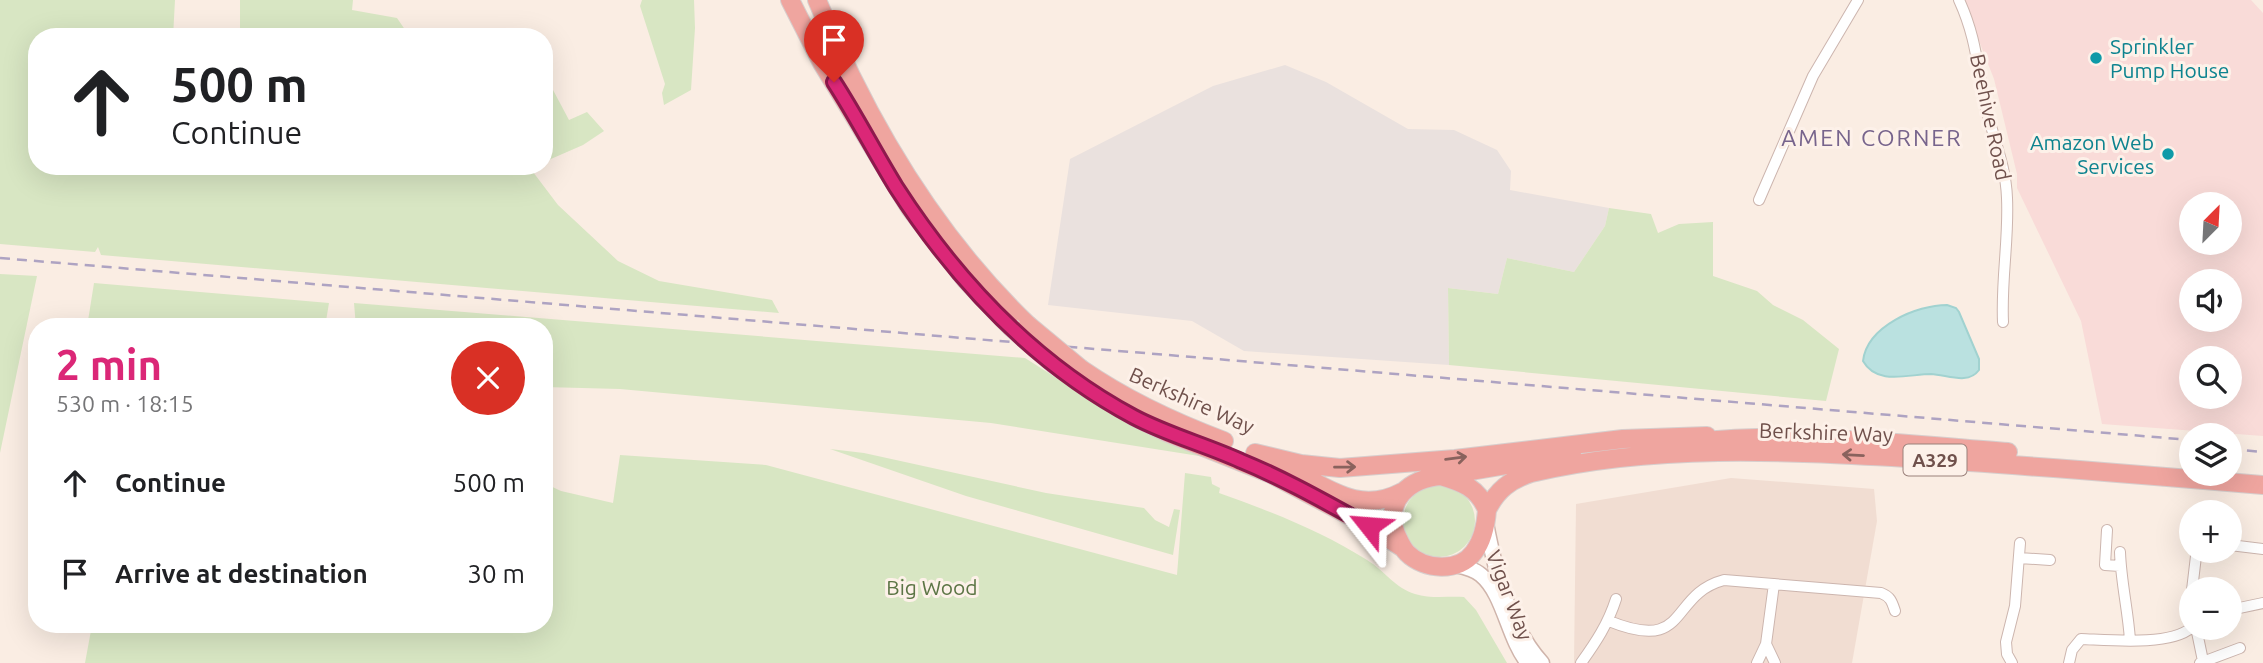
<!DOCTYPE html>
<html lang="en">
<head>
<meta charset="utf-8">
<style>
	body { margin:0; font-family:Ubuntu,sans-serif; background:#f2f2f2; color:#202124; height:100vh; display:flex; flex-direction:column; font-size:26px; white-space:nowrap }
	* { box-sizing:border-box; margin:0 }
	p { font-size:23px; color:#757577 }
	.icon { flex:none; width:38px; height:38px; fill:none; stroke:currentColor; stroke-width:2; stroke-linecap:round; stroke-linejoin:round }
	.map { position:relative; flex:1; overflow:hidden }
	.sheet { position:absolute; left:28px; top:318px; width:525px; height:315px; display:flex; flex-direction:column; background:#fff; border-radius:28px; box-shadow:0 7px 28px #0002 }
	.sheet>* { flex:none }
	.hud { position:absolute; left:28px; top:28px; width:525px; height:147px; border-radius:28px; box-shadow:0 7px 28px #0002; background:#fff; color:#202124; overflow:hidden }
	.needle { width:46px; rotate:24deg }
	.controls { position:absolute; left:2179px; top:192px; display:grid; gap:14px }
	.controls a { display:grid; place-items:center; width:63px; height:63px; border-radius:50%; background:#fff; box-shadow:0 7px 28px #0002; font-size:35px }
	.pin { position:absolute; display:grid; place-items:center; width:60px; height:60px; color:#fff; margin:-72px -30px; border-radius:50% 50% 50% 0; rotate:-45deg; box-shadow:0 0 7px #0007 }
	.pin .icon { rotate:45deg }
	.me { position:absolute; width:77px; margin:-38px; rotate:298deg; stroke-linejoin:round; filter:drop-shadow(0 0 5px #0008) }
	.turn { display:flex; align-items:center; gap:24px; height:147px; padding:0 28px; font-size:32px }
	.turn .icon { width:91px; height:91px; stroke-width:2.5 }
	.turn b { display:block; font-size:49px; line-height:60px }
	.round { display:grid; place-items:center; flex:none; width:74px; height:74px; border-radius:37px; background:#f2f2f2 }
	.head { display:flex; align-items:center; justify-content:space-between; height:119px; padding:0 28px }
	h1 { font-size:42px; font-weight:600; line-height:52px; color:#db2777 }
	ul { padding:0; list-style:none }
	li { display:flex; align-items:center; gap:21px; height:91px; padding:0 28px }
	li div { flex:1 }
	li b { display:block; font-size:26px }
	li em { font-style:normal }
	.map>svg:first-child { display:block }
</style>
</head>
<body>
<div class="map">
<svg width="2263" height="663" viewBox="0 0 2263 663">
	<rect width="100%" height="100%" fill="#faede3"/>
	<path fill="#f1ddd2" d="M1731,478L1874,489L1877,521L1852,663H1574L1576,504Z"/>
	<path fill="#f9dbd8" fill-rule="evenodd" d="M1963,0H2251L2263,13V436L2102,424L2081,321L2017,188V174L1994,79ZM2191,205H2230V243H2191ZM2191,282H2230V320H2191ZM2191,359H2230V397H2191Z"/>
	<path fill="#eae1de" d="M1285,65L1326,82L1408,129L1454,130L1497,150L1511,171L1510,190L1609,208L1605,226L1574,272L1507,258L1498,294L1448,288L1449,365L1244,351L1192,321L1048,305L1070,159L1213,86Z"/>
	<path fill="#d8e6c3" d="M0,0H175L173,37H37V166H534L530,168L558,205L618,261L659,281L772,300L779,313L101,255L98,247L95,252L0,244Z
		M240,0H353L352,10L397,18L410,37H240Z
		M642,0H694L695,28L691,90L664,105L662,93L665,84L640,6Z
		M544,73L569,120L587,112L604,131L583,145L544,162Z
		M1609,208L1651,214L1658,233L1679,224L1713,222V276L1757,291L1773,305L1803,320L1839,349L1826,401L1449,365L1448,288L1498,294L1507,258L1574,272L1605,226Z
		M0,274L37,276L0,453Z
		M94,283L329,303L325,327H87Z
		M354,303L1025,358L1132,426L1218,459L991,423L620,389L544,387V327H356Z
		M830,449L864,453L1046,493L1144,508L1155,520L1169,527L1174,509L1180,510L1173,555L966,496Z
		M620,455L766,465L1177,575L1185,473L1211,477L1212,484L1220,488L1219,493C1270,511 1321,531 1367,560C1385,571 1395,588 1415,594C1431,599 1447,596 1464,597L1476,610L1507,663H85L92,625H544V483L561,491L613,503Z
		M1403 521a36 36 0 1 1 72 0a36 36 0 1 1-72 0Z"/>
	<path fill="#bae1e0" stroke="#a1d2d0" stroke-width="2" d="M1947,305L1956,308L1959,312L1979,359V370C1968,385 1948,375 1931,374C1909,374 1877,386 1863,361C1867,326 1917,305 1947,305Z"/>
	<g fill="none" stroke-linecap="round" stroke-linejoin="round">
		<g stroke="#ccb5ae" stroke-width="12">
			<path id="street" d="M1959,0C1976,37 1977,65 1985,104C1992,135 2006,165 2007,198C2009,239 2001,280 2003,322
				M1759,200L1813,76L1858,0
				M2107,530L2105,565L2120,566
				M2230,545L2263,549
				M2120,552C2121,582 2128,610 2130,640
				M2019,558L2050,560
				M2192,590L2196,556L2199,551
				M2230,610L2263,603
				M1609,621C1690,654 1668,595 1724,580L1881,593C1891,597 1892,602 1895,611
				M2194,628L2197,632L2203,661
				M1766,644L1775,663
				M1581,663C1596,642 1608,624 1616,599
				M1757,663L1766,644L1774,584
				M2012,663L2007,654L2006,642L2015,606L2020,543
				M2069,663L2072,650L2081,639C2109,640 2170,646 2191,628
				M2200,663L2240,648"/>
		</g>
		<g stroke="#cfb4ab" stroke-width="17">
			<path id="secondary" d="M1486,523C1495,570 1509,627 1542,663
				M1455,565C1464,567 1474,569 1481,575C1504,594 1508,639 1528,663"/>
		</g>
		<g stroke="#d7cecd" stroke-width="20">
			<path id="highway" d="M790,0L822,63L910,208L966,280L1011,327
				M817,0C867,122 933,234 1028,325
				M1055,365L1133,416L1168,433L1271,474L1369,526L1403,548
				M1081,369C1126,400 1173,422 1224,441
				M1694,442C1798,431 1904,444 2008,452
				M1255,453L1301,464L1340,468L1455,459L1623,439L1707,436
				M1285,467C1325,485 1357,516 1402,492
				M1441,476L1572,454
				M1441,476C1462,482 1478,488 1487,510C1486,524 1483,540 1474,552C1459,573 1424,570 1407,553C1402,548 1399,540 1396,534C1383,501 1410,478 1441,476Z
				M1487,510C1497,490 1510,480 1531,473C1654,444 1782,451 1907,458C2026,465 2145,475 2263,485"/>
		</g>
		<use href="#street" stroke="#fff" stroke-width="10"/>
		<use href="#secondary" stroke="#fff" stroke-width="14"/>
		<use href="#highway" stroke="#efa59f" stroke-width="18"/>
		<path stroke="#aea3c2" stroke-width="2.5" stroke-dasharray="10 7" stroke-linecap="butt" d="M0,258L2191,440
			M2230,449L2263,452"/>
		<g stroke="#d7cecd" stroke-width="20" stroke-linecap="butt">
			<path id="highway-bridge" d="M1028,325L1081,369
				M1011,327L1055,365"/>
		</g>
		<use href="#highway-bridge" stroke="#efa59f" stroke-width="18"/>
	</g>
	<defs><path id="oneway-shaft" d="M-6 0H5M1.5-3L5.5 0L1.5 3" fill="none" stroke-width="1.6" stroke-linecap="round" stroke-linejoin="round" transform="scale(1.75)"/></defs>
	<g stroke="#89625d">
		<use href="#oneway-shaft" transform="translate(1853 455) rotate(-177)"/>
		<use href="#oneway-shaft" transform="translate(1456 458) rotate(-7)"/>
		<use href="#oneway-shaft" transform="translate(1345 467) rotate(-1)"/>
	</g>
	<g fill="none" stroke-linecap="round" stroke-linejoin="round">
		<g stroke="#8e194d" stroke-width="18">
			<path id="route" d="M834,82C856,116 875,153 896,187C956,280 1035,364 1134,417C1168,435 1206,445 1241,461C1285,479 1327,503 1369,526"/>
		</g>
		<use href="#route" stroke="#db2777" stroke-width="12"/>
	</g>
	<g fill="#0f9aa8" stroke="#fdf1e9" stroke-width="2.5">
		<circle cx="2096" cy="58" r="7"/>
		<circle cx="2168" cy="154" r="7"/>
	</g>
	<g text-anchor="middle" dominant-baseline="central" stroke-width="6" stroke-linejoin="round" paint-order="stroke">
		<rect fill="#fdf1e9" stroke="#9a817b" stroke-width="2" x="1903.5" y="444.5" width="63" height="31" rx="5"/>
		<g font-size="19" font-weight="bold" fill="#70514c">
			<text x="1935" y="460">A329</text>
		</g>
		<g font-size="21" fill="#0d838f" stroke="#fdf1e9" text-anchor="start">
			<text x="2110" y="46">Sprinkler<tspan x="2110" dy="24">Pump House</tspan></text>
			<text x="2154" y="142" text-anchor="end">Amazon Web<tspan x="2154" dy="24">Services</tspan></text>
		</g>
		<g font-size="21" fill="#70514c" stroke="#fdf1e9">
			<text transform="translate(1991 117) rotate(78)">Beehive Road</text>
			<text transform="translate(1192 400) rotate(24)">Berkshire Way</text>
			<text transform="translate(1826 432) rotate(2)">Berkshire Way</text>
			<text transform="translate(1510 595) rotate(69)">Vigar Way</text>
		</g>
		<g font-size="21" fill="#5c7545" stroke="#fdf1e9">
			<text x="932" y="587">Big Wood</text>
		</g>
		<g font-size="23" letter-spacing="2" fill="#77648c" stroke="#fdf1e9">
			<text x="1872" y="137">AMEN CORNER</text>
		</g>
	</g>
</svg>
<div class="controls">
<a><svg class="needle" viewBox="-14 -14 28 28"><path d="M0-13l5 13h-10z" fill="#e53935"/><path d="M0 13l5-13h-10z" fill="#757577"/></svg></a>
<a><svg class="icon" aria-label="sound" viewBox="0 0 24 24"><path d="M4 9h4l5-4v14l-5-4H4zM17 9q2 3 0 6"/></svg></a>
<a><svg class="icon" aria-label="search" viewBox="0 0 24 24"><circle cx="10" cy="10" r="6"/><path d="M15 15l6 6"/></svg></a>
<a><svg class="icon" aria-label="layers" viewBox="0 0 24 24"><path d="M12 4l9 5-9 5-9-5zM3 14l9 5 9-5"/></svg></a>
<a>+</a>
<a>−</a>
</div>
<div class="pin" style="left:834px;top:82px;background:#d93025"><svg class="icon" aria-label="arrive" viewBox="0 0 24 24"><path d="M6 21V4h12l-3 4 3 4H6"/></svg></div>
<svg class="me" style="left:1369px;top:526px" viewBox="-20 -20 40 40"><path d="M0-17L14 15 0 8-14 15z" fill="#db2777" stroke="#fff" stroke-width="4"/></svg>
<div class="hud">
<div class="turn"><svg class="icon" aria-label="ahead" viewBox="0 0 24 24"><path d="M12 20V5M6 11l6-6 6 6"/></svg><div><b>500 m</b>Continue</div></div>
</div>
<section class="sheet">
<div class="head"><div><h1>2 min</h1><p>530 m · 18:15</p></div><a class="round" style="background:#d93025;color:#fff"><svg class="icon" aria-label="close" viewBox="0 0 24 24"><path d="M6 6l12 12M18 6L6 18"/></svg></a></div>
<ul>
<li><svg class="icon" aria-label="ahead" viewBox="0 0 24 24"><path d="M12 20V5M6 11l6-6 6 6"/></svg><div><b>Continue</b></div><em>500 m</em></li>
<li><svg class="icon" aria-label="arrive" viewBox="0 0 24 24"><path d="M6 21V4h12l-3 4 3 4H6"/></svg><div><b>Arrive at destination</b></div><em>30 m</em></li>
</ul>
</section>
</div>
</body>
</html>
